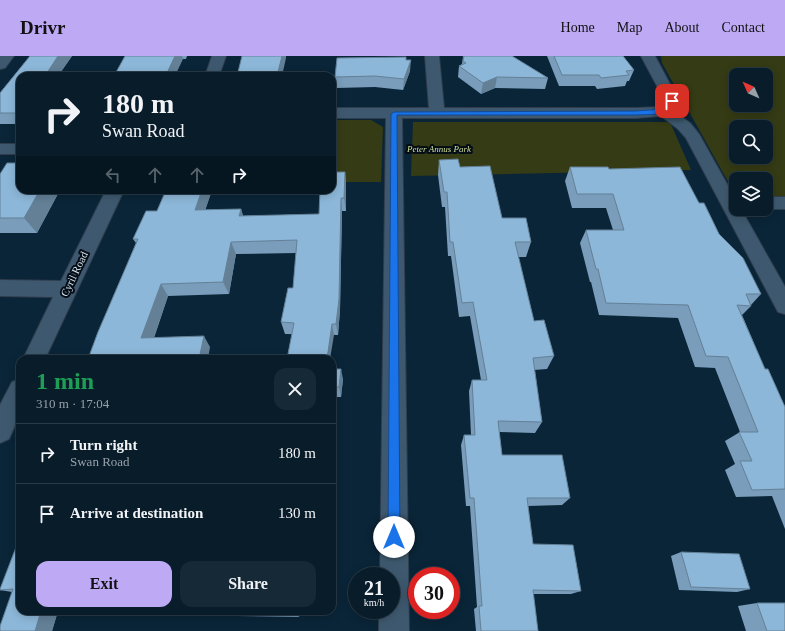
<!DOCTYPE html>
<html lang="en">
<head>
<meta charset="utf-8">
<style>
	body { margin:0; font-family:"Times New Roman",serif; background:#162936; color:#f1f3f6; height:100vh; display:flex; flex-direction:column; font-size:15px; white-space:nowrap }
	* { box-sizing:border-box; margin:0 }
	p { font-size:13px; color:#98a1a8 }
	.icon { flex:none; width:22px; height:22px; fill:none; stroke:currentColor; stroke-width:2; stroke-linecap:round; stroke-linejoin:round }
	.map { position:relative; flex:1; overflow:hidden }
	.sheet { position:absolute; left:16px; top:299px; width:320px; height:260px; display:flex; flex-direction:column; background:#081c2a; border-radius:12px; box-shadow:0 2px 10px #0003,0 0 0 1px #293a47 }
	.sheet>* { flex:none }
	.hud { position:absolute; left:16px; top:16px; width:320px; height:122px; border-radius:12px; box-shadow:0 2px 10px #0003,0 0 0 1px #293a47; background:#081c2a; color:#f1f3f6; overflow:hidden }
	.needle { width:26px; rotate:315deg }
	.controls { position:absolute; left:729px; top:12px; display:grid; gap:8px }
	.controls a { display:grid; place-items:center; width:44px; height:44px; border-radius:8px; background:#081c2a; box-shadow:0 2px 10px #0003,0 0 0 1px #293a47; font-size:20px }
	.speed { position:absolute; left:348px; top:511px; display:flex; gap:8px; font-size:20px; font-weight:700; text-align:center }
	.speed>* { display:grid; place-content:center; width:52px; height:52px; border-radius:50%; background:#081c2a; box-shadow:0 2px 10px #0003,0 0 0 1px #293a47; line-height:1 }
	.speed small { font-size:10px; font-weight:400 }
	.speed .limit { border:6px solid #d22; background:#fff; color:#111 }
	.pin { position:absolute; display:grid; place-items:center; width:34px; height:34px; color:#fff; margin:-17px; border-radius:8px; box-shadow:0 2px 6px #0006 }
	.me { position:absolute; width:44px; margin:-22px; rotate:0deg; stroke-linejoin:round; filter:drop-shadow(0 0 3px #0008) }
	.turn { display:flex; align-items:center; gap:14px; height:84px; padding:0 20px; font-size:18px }
	.turn .icon { width:52px; height:52px; stroke-width:2.5 }
	.turn b { display:block; font-size:28px; line-height:34px }
	.lanes { display:flex; align-items:center; height:38px; padding:0 20px; background:#0003; justify-content:center; gap:20px; direction:ltr }
	.lanes .off { opacity:.35 }
	.round { display:grid; place-items:center; flex:none; width:42px; height:42px; border-radius:12px; background:#162936 }
	.headline { display:flex; align-items:center; justify-content:space-between; height:68px; padding:0 20px }
	h1 { font-size:24px; font-weight:700; line-height:30px; color:#1e9e55 }
	.primary-button { display:flex; gap:8px; margin-top:auto; padding:8px 20px }
	.primary-button a { flex:1; height:46px; border-radius:12px; background:#bea9f5; color:#111; font-size:16px; font-weight:700; line-height:46px; text-align:center }
	.primary-button a+a { background:#162936; color:#f1f3f6 }
	ul { padding:0; list-style:none }
	li { display:flex; align-items:center; gap:12px; height:60px; padding:0 20px; border-top:1px solid #293a47 }
	li div { flex:1 }
	li b { display:block; font-size:15px }
	li em { font-style:normal }
	header { display:flex; align-items:center; gap:24px; box-sizing:border-box; height:56px; padding:0 20px; background:#bea9f5; color:#111 }
	header strong { font-size:19px }
	nav { display:flex; gap:22px; margin-inline-start:auto; font-size:14px }
	.map>svg:first-child { display:block }
</style>
</head>
<body>
<header>
<strong>Drivr</strong>
<nav><a>Home</a><a>Map</a><a>About</a><a>Contact</a></nav>
</header>
<div class="map">
<svg width="785" height="575" viewBox="0 0 785 575">
	<rect width="100%" height="100%" fill="#0a2538"/>
	<path fill="#353b14" fill-rule="evenodd" d="M661,0H785V141L766,142V123H736V134L731,131L662,7ZM736,19H766V49H736ZM736,71H766V101H736Z
		M332,64H371L383,71L381,126H332Z
		M413,66H670L691,114L411,120Z"/>
	<g fill="none" stroke-linecap="round" stroke-linejoin="round">
		<g stroke="#2f3d4d" stroke-width="2">
			<path id="minor" d="M0,0H14L5,12L0,13Z
				M212,0H226L219,20H205Z
				M425,0H439L444,52H636L660,51L665,45L641,0H655L679,45L674,55L690,67L699,78L736,144V153H741L785,231V258L778,256L686,82L678,73L661,60L636,62H402L409,575H379V554H391V520H380L386,62H332V52H429Z
				M0,88H20V98H0Z
				M106,134H124L45,303H23L53,241L0,240V224L61,225Z
				M766,141H785V153H766Z
				M20,323V358L9,383L0,387V349L12,326Z"/>
		</g>
		<use href="#minor" fill="#3e596f" fill-rule="evenodd"/>
	</g>
	<path fill="#799dba" d="M30,0H72L58,20H20V68H0V37Z
		M125,0H187L186,3H183Z
		M463,0H512L548,22L545,33L495,32L481,38L458,21L459,10L462,8Z
		M547,0H623L634,14L629,25H627L625,30L597,33L595,30H559Z
		M406,4L410,15L403,34L375,31L336,32L335,21Z
		M439,104L460,111L502,162L531,186L526,201H518L534,265L554,300L547,313L534,314L542,366L535,377L499,376L502,399L570,442L562,449L528,450L533,488L581,535L571,538H533L538,575H476L474,553L477,551L470,450H466L461,389L464,379H471L469,335L472,324H481L470,260L459,261L451,200H448L445,151H442L438,119Z
		M570,111L609,113L699,147L719,178L761,238L751,249V250L742,259L765,313L785,351V473L772,440L736,441L725,414L735,408L725,385L740,376L715,312L695,311L678,262L599,259L591,226H590L580,187L586,174H613L606,152H572L565,125Z
		M345,116L346,129V155H342L340,254L338,279L285,278L281,266L293,232L296,197L236,198L229,238L168,240L154,282L210,291L88,303L136,187L133,183L157,155L166,134H210L211,137L205,154L241,153L243,160L319,158Z
		M0,118L20,134H60L37,177H0Z
		M332,313L343,323L341,341H333L332,347Z
		M20,481V555H58L52,575H0L12,536L0,534Z
		M681,496L750,533L737,536L679,534L671,500Z
		M757,547L785,575H746L738,550Z
		M230,555H300L299,561L238,560L230,558Z"/>
	<path fill="#638097" d="M58,0H72L58,20H45Z
		M175,0H182L183,3L175,20L168,15Z
		M282,0H286V2L282,20H277Z
		M411,4L410,15L403,34L404,23Z
		M497,21L495,32L481,38L483,27Z
		M345,116L346,129V155L344,142Z
		M40,134H60L37,177L24,162Z
		M202,134H210L211,137L201,167L195,154Z
		M341,142L342,155L340,254L338,279L336,268Z
		M241,153L245,166L239,160Z
		M231,186L236,198L229,238L223,226Z
		M161,228L168,240L150,293L141,282Z
		M332,268L334,279L330,303H327Z
		M204,280L210,291L208,303H199Z
		M341,313L343,323L341,341L339,331Z
		M41,555H58L52,575H35Z
		M295,555H300L299,561L294,559Z"/>
	<path fill="#8db7d8" stroke="#638097" d="M30,0H58L45,20H20V57H0V37Z
		M125,0H175L168,15L175,20H114Z
		M242,0H282L277,20H237Z
		M464,0H512L548,22L497,21L483,27L459,10L466,7L463,5Z
		M554,0H623L634,14L626,15L629,19L601,22L599,19H562Z
		M406,1V4H411L404,23L375,20L335,21L337,2Z
		M458,103L460,111L490,110L502,162H526L531,186H515L534,265L544,264L554,300L533,302L542,366L498,365L502,399H562L570,442H527L533,488L573,489L581,535L533,534L538,575H481L479,550H482L474,442H470L464,379H475L472,324H487L473,246L462,247L453,186H450L447,136H444L439,104Z
		M7,107H20V134H40L24,162H0V118Z
		M570,111H608L609,113L680,111L699,147H704L719,178L743,202L761,238H746L751,250L737,249L765,313H768L785,351V433L752,434L740,405H752L739,376H758L728,301L706,300L688,249L606,247L598,213H596L586,174H624L613,138H577Z
		M332,116H345L344,142H341L339,243L336,268H332L327,303H287L294,267L281,266L288,232H293L297,184L231,186L223,226L161,228L141,282L204,280L199,303H88L98,276L138,183H133L146,155H157L166,134H202L195,154L241,153L239,160L319,158L320,134H332Z
		M332,313H341L339,331H332Z
		M20,481V555H41L35,575H37H0V570L13,533L0,534V533Z
		M681,496L739,498L750,533L691,531Z
		M757,547H785V575H767Z
		M230,555H295L294,559L230,558Z"/>
	<path fill="#1a73e8" stroke="#114b97" d="M672,43L675,45C669,61 652,58 636,59H397L400,481L398,485L394,487L390,485L388,481L391,58L394,56L636,55L663,53L667,51L670,44Z"/>
	<g text-anchor="middle" dominant-baseline="central" stroke-width="4" stroke-linejoin="round" paint-order="stroke">
		<g font-size="9" font-style="italic" fill="#d1df97" stroke="#040d16">
			<text x="439" y="93">Peter Annus Park</text>
		</g>
		<g font-size="11" fill="#d4e3f0" stroke="#040d16">
			<text transform="translate(74 218) rotate(-64)">Cyril Road</text>
		</g>
	</g>
</svg>
<div class="controls">
<a><svg class="needle" viewBox="-14 -14 28 28"><path d="M0-13l5 13h-10z" fill="#e53935"/><path d="M0 13l5-13h-10z" fill="#98a1a8"/></svg></a>
<a><svg class="icon" aria-label="search" viewBox="0 0 24 24"><circle cx="10" cy="10" r="6"/><path d="M15 15l6 6"/></svg></a>
<a><svg class="icon" aria-label="layers" viewBox="0 0 24 24"><path d="M12 4l9 5-9 5-9-5zM3 14l9 5 9-5"/></svg></a>
</div>
<div class="speed"><div>21<small>km/h</small></div><div class="limit">30</div></div>
<div class="pin" style="left:672px;top:45px;background:#d93025"><svg class="icon" aria-label="arrive" viewBox="0 0 24 24"><path d="M6 21V4h12l-3 4 3 4H6"/></svg></div>
<svg class="me" style="left:394px;top:481px" viewBox="-20 -20 40 40"><circle r="19" fill="#fff"/><path d="M0-13L10 11 0 6-10 11z" fill="#1a73e8"/></svg>
<div class="hud">
<div class="turn"><svg class="icon" aria-label="right" viewBox="0 0 24 24"><path d="M7 20v-9h11M14 6l5 5-5 5"/></svg><div><b>180 m</b>Swan Road</div></div>
<div class="lanes"><svg class="icon off" aria-label="left" viewBox="0 0 24 24"><path d="M17 20v-9H6M10 6l-5 5 5 5"/></svg><svg class="icon off" aria-label="ahead" viewBox="0 0 24 24"><path d="M12 20V5M6 11l6-6 6 6"/></svg><svg class="icon off" aria-label="ahead" viewBox="0 0 24 24"><path d="M12 20V5M6 11l6-6 6 6"/></svg><svg class="icon" aria-label="right" viewBox="0 0 24 24"><path d="M7 20v-9h11M14 6l5 5-5 5"/></svg></div>
</div>
<section class="sheet">
<div class="headline"><div><h1>1 min</h1><p>310 m · 17:04</p></div><a class="round"><svg class="icon" aria-label="close" viewBox="0 0 24 24"><path d="M6 6l12 12M18 6L6 18"/></svg></a></div>
<ul>
<li><svg class="icon" aria-label="right" viewBox="0 0 24 24"><path d="M7 20v-9h11M14 6l5 5-5 5"/></svg><div><b>Turn right</b><p>Swan Road</p></div><em>180 m</em></li>
<li><svg class="icon" aria-label="arrive" viewBox="0 0 24 24"><path d="M6 21V4h12l-3 4 3 4H6"/></svg><div><b>Arrive at destination</b></div><em>130 m</em></li>
</ul>
<div class="primary-button"><a>Exit</a><a>Share</a></div>
</section>
</div>
</body>
</html>
